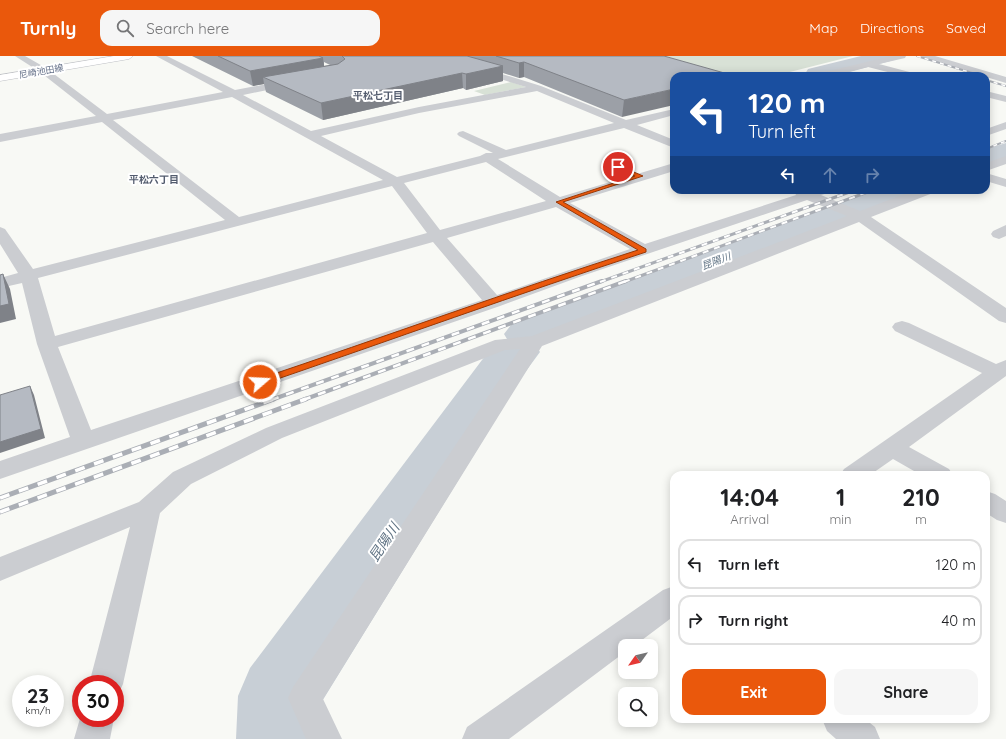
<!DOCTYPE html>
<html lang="en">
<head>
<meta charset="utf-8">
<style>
	body { margin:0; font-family:Quicksand,"Noto Sans JP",sans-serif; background:#f6f6f6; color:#202124; height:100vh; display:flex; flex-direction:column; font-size:15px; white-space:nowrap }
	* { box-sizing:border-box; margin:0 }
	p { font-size:13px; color:#757577 }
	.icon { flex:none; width:22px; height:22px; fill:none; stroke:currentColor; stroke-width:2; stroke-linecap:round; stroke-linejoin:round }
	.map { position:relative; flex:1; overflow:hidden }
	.side { position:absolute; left:670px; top:415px; width:320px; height:252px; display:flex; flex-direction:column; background:#fff; border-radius:12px; box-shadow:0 2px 10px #0003 }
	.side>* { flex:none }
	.banner { position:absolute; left:670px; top:16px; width:320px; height:122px; border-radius:12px; box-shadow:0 2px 10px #0003; background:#1a4fa0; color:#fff; overflow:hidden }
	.needle { width:26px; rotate:236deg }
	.tools { position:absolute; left:618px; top:583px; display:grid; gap:8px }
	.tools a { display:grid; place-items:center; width:40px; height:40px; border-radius:8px; background:#fff; box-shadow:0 2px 10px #0003; font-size:20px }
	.speed { position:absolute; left:12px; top:619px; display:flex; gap:8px; font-size:20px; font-weight:700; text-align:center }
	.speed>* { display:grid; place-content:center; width:52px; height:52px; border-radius:50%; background:#fff; box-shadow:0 2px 10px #0003; line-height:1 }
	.speed small { font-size:10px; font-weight:400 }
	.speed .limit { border:6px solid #d22; background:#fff; color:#111 }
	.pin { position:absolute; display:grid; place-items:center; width:34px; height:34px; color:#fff; margin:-17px; border:2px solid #fff; border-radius:50%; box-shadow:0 1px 4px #0007 }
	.me { position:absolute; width:44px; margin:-22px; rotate:71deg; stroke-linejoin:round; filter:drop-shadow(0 0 3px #0008) }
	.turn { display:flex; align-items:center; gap:14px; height:84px; padding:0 12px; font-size:18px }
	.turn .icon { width:52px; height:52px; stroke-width:2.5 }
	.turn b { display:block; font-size:28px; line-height:34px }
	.lanes { display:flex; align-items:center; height:38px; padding:0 12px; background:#0003; justify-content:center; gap:20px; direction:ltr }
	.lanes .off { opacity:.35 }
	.eta { display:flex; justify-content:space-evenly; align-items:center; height:68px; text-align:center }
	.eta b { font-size:24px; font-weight:800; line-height:28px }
	.cta { display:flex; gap:8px; margin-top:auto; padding:8px 12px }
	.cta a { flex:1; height:46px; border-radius:12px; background:#ea580c; color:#fff; font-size:16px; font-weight:800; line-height:46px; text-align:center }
	.cta a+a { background:#f6f6f6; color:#202124 }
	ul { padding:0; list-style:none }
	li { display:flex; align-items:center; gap:12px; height:50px; margin:0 8px 6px; padding:0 4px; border:2px solid #e0e0e0; border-radius:12px }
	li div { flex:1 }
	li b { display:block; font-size:15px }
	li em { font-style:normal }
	header { display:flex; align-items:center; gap:24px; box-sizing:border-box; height:56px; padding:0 20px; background:#ea580c; color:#fff }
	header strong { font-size:19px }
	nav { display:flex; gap:22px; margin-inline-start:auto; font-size:14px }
	.search { width:280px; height:36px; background:#f6f6f6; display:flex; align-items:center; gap:10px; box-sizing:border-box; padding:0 14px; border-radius:12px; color:#757577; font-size:15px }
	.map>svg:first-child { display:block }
</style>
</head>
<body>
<header>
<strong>Turnly</strong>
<div class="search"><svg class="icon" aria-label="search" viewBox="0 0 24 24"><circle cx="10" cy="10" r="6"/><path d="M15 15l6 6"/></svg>Search here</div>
<nav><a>Map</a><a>Directions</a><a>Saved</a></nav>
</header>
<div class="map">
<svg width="1006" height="683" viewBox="0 0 1006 683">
	<rect width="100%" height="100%" fill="#f8f9f5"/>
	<path fill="#d8e1d6" d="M646,0H853L774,20H704Z
		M511,26L526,31L485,39L474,35Z"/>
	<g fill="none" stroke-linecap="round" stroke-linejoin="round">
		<path fill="#c8cfd6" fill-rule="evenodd" d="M861,0H898L894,4L835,20H806L805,18L808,13Z
			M1006,87V106L986,112V93Z
			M873,134H922L917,141L536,290L540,296L523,319L321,647L322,683H236L238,640L250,612L482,304L497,285L507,283L504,278L514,265Z"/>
		<g stroke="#bdbfc4" stroke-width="1">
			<path id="primary" d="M114,0H133L129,3L0,25V19Z"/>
		</g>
		<path fill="#cbcdd1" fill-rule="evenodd" d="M15,0H25L46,12L107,58L223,36L156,0H167L235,34L294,23L297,24L299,26L297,28L243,39L311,75L419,51L526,31L432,2L431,0H444L541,30L626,64L674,53V59L637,69L674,84V92L624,72L498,103L560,141L674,107V115L570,147L645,188L796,139L795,137L797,134H830L828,137L821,139L860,155L915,134H935L933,137L871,161L1006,252V267L999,265L859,166L542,290L323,643L342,683H306L288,642L293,631L520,293L505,294L282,382L191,428L160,457L123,628L118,639L115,640V628H89L130,471L0,525V501L139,446L173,416L266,372L495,284L532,280L847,160L807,144L582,220L500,250L0,423V405L70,381L37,288L22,227L0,232V222L18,217L0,188V171L5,173L33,213L225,164L102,66L0,86V78L96,60L40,16ZM537,35L614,67L506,94L463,75L459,76L457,78L459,80L493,97H486L480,100L397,121L321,80L419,57ZM232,41L383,124L239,161L113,64ZM486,106L546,145L440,174L404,127ZM392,130L427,177L55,280L38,222ZM556,151L630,193L497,239L447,182ZM433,186L482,244L91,374L58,291Z
			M891,0H906L905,2L879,8L917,18L919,20H903L868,11L831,20H815L817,18Z
			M922,0H935L1006,21V27L923,2Z
			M986,35L1006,40V46L986,41Z
			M1006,66V73L986,80V73Z
			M1006,100V108L986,115V107Z
			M986,117L1006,123V131L986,125Z
			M1006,169V180L999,183L993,181L991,178L993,175Z
			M902,265L909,267L996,308L1006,304V320L909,391L949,413L953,419H921L893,403L870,419H840L844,413L982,317L895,275L892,271L895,267Z
			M986,435L995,438L1006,445V467L997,464L986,457Z
			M674,530V560L634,590H625V596L509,683H462L467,671L663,534Z
			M81,659V662H114L110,683H74Z
			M822,663H865L875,671L880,683H836L827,675Z"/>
		<use href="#primary" fill="#fff" fill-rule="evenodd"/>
		<g stroke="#aaaeb5" stroke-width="2">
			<path id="rail-far3" d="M917,0L982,20
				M986,24L1006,30
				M986,93L1006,85"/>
		</g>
		<g stroke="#aaaeb5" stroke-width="3">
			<path id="rail-far2" d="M600,226L855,134
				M624,226L873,134"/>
		</g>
		<g stroke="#aaaeb5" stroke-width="4">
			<path id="rail-far1" d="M271,344L602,225
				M303,344L626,225"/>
		</g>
		<g stroke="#aaaeb5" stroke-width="5">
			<path id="rail" d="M0,442L274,343
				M0,456L306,343"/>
		</g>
		<use href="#rail-far3" stroke="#fff" stroke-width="1.5" stroke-dasharray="4" stroke-linecap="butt"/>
		<use href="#rail-far2" stroke="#fff" stroke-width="2" stroke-dasharray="6" stroke-linecap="butt"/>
		<use href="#rail-far1" stroke="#fff" stroke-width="2.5" stroke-dasharray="8" stroke-linecap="butt"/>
		<use href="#rail" stroke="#fff" stroke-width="3.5" stroke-dasharray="10" stroke-linecap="butt"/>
	</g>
	<path fill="#9ca0a7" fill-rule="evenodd" d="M192,0H664L622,61L524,21L519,22L503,17V25L466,34L463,32L323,64L266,36L264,28L253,30ZM324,6L330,9L324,10Z"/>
	<path fill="#7f8288" d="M323,2L325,16L263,21L264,28L253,30L250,15Z
		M524,6V21L519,22V7Z
		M503,10V25L466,34V18Z
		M462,17L463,32L323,64L321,47Z
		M674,33V49L622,61L624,44Z
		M3,218L10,233L16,263L0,267V250Z
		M30,330L34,339L45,382L0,397V386Z"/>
	<path fill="#b5bac2" stroke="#7f8288" d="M218,0H319L323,2L250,15Z
		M342,0H467L503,10L466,18L462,17L321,47L263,21L338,8L345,3Z
		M496,0H664L728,18L724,19L728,20H674V33L624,44L524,6L519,7Z
		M3,218L9,248L0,250V219Z
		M30,330L41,373L0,386V339Z"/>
	<path fill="#ea580c" stroke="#983908" d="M616,110H620L643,120L563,146L646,193V196C518,238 391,284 263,328H256L255,326L256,324C384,281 510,235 638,194L556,146L635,120L616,112Z"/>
	<g text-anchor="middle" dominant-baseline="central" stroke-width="4" stroke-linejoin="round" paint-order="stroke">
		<g font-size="9" fill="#657189" stroke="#fff">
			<text transform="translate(41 15) rotate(-10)">尼崎池田線</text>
		</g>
		<g font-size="10" font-weight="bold" fill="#535c6e" stroke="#fff">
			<text x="378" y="39">平松七丁目</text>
			<text x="154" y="123">平松六丁目</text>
		</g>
		<g font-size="10" font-style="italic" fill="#607384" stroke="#fff">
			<text transform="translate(716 205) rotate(-21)">昆陽川</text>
		</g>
		<g font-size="14" font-style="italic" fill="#607384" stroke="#fff">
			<text transform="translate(384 486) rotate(-56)">昆陽川</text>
		</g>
	</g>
</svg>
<div class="tools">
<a><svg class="needle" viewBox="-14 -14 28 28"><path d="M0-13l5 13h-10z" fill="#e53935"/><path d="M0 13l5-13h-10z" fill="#757577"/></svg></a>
<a><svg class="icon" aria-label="search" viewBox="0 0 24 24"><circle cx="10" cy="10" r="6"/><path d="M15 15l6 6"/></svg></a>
</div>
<div class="speed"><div>23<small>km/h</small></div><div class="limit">30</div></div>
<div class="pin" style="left:618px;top:111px;background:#d93025"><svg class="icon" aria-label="arrive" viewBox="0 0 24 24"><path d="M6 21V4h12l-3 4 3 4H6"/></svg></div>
<svg class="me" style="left:260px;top:326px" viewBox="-20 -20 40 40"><circle r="17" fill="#ea580c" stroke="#fff" stroke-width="3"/><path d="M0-11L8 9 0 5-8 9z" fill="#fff"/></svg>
<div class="banner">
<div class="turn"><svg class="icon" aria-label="left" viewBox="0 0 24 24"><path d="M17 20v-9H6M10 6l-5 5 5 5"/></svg><div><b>120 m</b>Turn left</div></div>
<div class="lanes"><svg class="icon" aria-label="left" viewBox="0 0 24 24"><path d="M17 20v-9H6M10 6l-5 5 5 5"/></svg><svg class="icon off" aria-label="ahead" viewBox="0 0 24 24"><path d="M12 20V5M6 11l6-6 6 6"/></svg><svg class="icon off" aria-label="right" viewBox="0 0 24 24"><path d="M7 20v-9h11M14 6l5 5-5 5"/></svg></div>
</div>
<section class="side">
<div class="eta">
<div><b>14:04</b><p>Arrival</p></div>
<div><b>1</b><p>min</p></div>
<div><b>210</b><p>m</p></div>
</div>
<ul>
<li><svg class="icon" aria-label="left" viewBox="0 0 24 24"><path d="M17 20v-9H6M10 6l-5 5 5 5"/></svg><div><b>Turn left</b></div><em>120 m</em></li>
<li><svg class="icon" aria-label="right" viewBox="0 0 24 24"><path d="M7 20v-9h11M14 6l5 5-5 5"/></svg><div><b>Turn right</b></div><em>40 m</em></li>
</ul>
<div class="cta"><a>Exit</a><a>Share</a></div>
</section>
</div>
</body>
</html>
